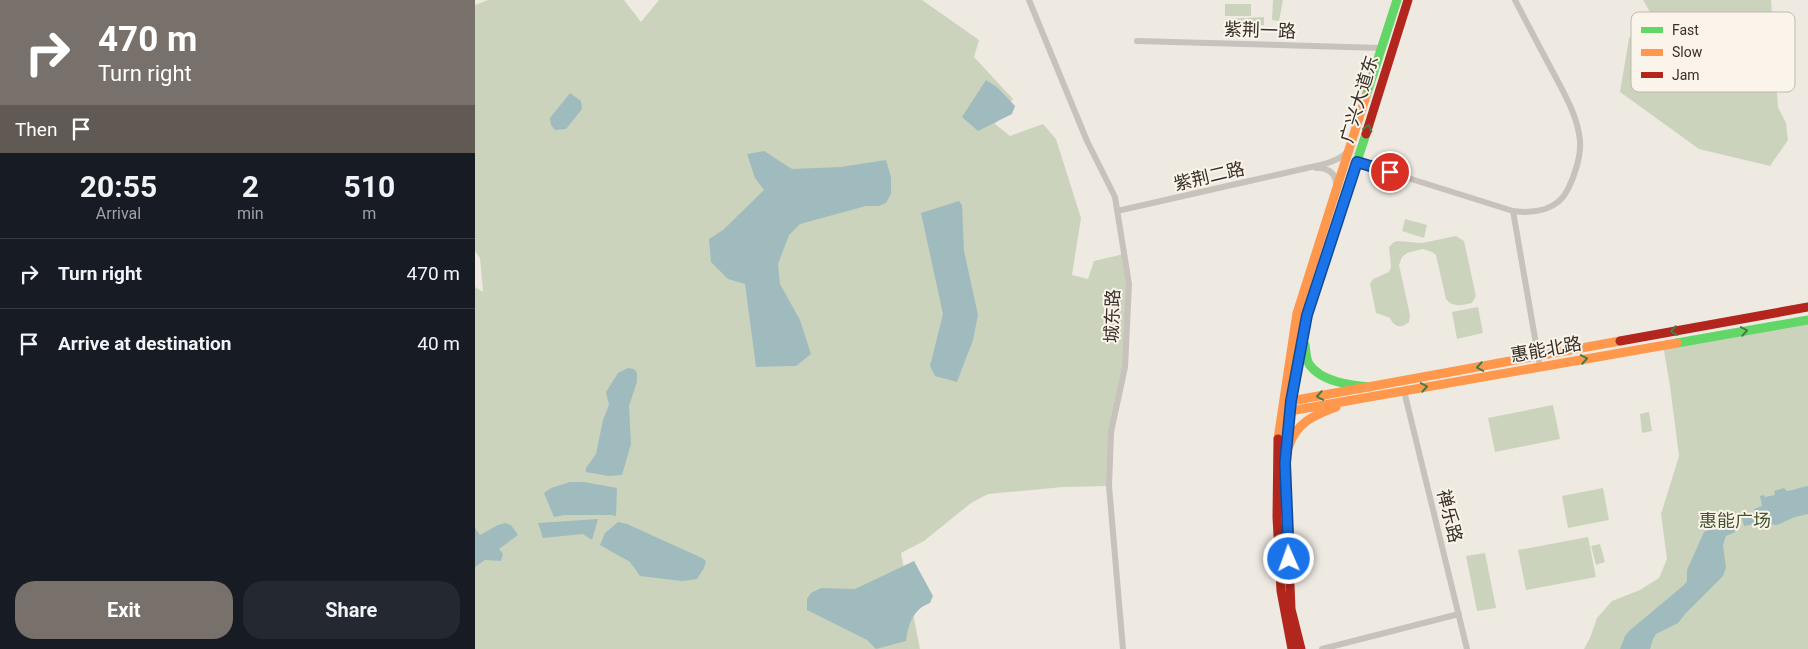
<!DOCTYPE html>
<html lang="en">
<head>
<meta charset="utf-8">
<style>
	body { margin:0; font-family:Roboto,"Noto Sans SC",sans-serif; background:#242831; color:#f1f3f6; height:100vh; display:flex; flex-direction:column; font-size:19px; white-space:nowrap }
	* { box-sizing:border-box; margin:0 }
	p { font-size:16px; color:#9ea1a6 }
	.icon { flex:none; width:28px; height:28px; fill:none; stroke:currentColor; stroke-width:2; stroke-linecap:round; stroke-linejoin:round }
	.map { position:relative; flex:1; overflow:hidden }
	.details { display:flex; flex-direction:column; background:#171b24; width:475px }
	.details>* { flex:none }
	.top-card { background:#78706a; color:#fff; overflow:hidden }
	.pin { position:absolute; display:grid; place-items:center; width:42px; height:42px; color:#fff; margin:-21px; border:2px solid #fff; border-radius:50%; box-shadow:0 1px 5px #0007 }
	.me { position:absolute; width:55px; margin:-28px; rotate:358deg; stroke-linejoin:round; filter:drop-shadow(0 0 4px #0008) }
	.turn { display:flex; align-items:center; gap:18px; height:105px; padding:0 15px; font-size:22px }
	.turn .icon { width:65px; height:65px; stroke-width:2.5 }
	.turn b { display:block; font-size:35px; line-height:42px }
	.then { display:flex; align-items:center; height:48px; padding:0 15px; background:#0003; gap:10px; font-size:19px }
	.eta { display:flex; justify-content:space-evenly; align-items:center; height:85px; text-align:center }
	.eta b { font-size:30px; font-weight:700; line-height:35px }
	.button { display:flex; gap:10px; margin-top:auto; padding:10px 15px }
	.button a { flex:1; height:58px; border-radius:20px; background:#78706a; color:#fff; font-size:20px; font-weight:700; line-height:58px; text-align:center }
	.button a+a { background:#242831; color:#f1f3f6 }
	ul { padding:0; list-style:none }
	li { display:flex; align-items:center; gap:15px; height:70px; padding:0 15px; border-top:1px solid #363941 }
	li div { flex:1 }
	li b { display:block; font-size:19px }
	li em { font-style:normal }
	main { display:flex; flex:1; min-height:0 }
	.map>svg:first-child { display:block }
</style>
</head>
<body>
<main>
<section class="details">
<div class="top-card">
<div class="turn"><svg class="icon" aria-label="right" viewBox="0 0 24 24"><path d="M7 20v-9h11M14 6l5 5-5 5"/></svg><div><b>470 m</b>Turn right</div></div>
<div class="then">Then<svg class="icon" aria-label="arrive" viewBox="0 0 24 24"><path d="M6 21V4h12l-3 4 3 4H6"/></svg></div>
</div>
<div class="eta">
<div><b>20:55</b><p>Arrival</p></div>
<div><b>2</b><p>min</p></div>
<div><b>510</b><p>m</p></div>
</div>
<ul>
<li><svg class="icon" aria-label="right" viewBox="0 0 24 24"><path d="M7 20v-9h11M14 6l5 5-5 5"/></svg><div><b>Turn right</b></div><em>470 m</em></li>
<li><svg class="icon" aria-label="arrive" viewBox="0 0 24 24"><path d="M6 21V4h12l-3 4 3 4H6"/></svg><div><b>Arrive at destination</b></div><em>40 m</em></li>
</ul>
<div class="button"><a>Exit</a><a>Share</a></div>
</section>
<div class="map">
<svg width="1333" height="649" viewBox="0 0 1333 649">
	<rect width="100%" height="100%" fill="#eeeae2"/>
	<path fill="#ccd3bd" d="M13,0H149L166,22L184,0H447L504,40L499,57L538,99L520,124L535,136L568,124L581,139L606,218L597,275L613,279L619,261L649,254L654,284L650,367L636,432L634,486L588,487L513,494L496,503L449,541L426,553L445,649H0V287L8,292L5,258L0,251V5Z
		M798,0H808L804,21L797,20Z
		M1168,0H1296L1303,107L1311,123L1313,140L1295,166L1224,149L1145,92L1154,38L1181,22Z
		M750,4H776V16H750Z
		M789,17V25L751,28L750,19Z
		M930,219L952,225L949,238L927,231Z
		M981,236L989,241L1001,296L997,303C987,305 978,308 971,299L961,255L957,252L948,249L932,253L927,257L924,265L935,315L934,322C926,329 919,327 915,318L901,313L895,284L898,279L914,272L916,267L914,247L919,242L923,241L947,243Z
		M1003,307L1008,333L982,339L977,312Z
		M1333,320V649H1109L1115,638L1122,618L1137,601L1165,590L1184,578L1192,559L1186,514L1204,456L1195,386L1188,345Z
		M1078,405L1085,439L1020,452L1013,418Z
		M1174,412L1177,431L1167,433L1165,414Z
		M1128,488L1134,520L1093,528L1087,496Z
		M1113,537L1121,577L1051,590L1043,550Z
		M1125,544L1130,562L1121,565L1116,546Z
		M1010,553L1021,608L1002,611L991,556Z"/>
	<path fill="#9fbbbe" d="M511,80L522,87L540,106L537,114L503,131L487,117Z
		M95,93L106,101L107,109L91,129L80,130L76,125L75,118Z
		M289,151L317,169L365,167L411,160L416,177V194L411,203L404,206H391L325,224L314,235L303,264L305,284L325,320L336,354L321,366L281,367L270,284L253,279L236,262L234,239L248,230L289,190L280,178L272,154Z
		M484,201L487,205L489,251L503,315L498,340L482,382L460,376L455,366L468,314L446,213Z
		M153,368L159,369L162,373V382L154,406L156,444L147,475L133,476L111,472V468L121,454L128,420L134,405L131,392L143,373Z
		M95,482H109L142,488L141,516L136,515H90L79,517L69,493L76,488Z
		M1333,486V514L1320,517L1302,525L1285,523L1269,526L1267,518L1271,514L1279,513V509L1287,506L1285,496L1289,495L1290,497L1300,495L1299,491L1309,488L1312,491C1320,490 1326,487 1333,486Z
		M123,519L117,540L108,534L68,538L63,523Z
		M143,522L152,524L227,558L231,561L229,568L222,579L207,581L165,576L155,562L125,545L130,533Z
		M30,523L36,525L43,535L24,549L28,554L26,561L10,560L0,567V528L5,535L23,525Z
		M1258,523L1260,532L1251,536L1248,545L1251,568L1248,576L1210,614L1203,623L1181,634L1178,639L1175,649H1145L1150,636L1154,631L1209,585L1212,581V570L1229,532L1238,528Z
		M439,561L458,596L455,603C438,609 433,625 431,641L401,649L392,640L332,610V599L336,593L346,588L380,589Z"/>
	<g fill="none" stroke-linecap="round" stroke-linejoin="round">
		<path stroke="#c7c2bb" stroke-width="6" d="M554,0L612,141L640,197L654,284L650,367L636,432L634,486L648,649
			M662,41L907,48
			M882,162L1038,211C1060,214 1083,210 1093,189C1100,175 1106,156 1105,141C1103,117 1090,95 1079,74C1066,50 1053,25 1040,0
			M841,168C852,167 861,173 861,184
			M642,211L832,168C845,165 863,162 872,152
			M1038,211L1065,367
			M929,391L992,649
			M847,649L984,614"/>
		<path stroke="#63d668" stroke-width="9" d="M891,96L922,0
			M1202,343L1333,320
			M830,345C831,351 831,359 834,364C846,382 875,385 895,387
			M818,390L831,315L891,134"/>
		<path stroke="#ff974d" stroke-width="9" d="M816,401L1145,341
			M815,411L1202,343
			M803,439L822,313L891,96
			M814,446C821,423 839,415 861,407"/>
		<path stroke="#b3261e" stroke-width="9" d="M891,134L933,0
			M1145,341L1333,307
			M818,390L810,463L816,609L826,649
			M803,439L802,517L806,591L817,649"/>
	</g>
	<defs><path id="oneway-chevron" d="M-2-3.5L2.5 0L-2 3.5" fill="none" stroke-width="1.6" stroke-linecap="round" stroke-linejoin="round" transform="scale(1.25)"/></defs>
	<g stroke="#4b7a45">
		<use href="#oneway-chevron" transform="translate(893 128) rotate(-73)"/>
		<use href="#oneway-chevron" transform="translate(1199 331) rotate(170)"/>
		<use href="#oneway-chevron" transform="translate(1269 331) rotate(-10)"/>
		<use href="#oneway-chevron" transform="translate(1109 359) rotate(-10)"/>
		<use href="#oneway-chevron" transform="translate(1005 367) rotate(170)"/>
		<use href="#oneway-chevron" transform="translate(949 387) rotate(-10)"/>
		<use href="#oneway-chevron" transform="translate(845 396) rotate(170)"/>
	</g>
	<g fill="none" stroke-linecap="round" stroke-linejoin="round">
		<g stroke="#114b97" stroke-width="12">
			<path id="route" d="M814,559L810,463L816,401L832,315L882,162L915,172"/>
		</g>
		<use href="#route" stroke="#1a73e8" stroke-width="9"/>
	</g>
	<g text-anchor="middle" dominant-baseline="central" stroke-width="4" stroke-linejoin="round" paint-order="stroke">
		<g font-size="18" fill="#382f29" stroke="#faf4ea">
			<text transform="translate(785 30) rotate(2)">紫荆一路</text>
			<text transform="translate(884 99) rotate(-73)">广兴大道东</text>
			<text transform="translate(734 176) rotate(-13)">紫荆二路</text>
			<text transform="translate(637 316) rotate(-88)">城东路</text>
			<text transform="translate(1071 349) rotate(-10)">惠能北路</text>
			<text transform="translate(975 516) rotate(76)">禅乐路</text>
		</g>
		<g font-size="18" fill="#43552d" stroke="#faf4ea">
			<text x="1260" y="520">惠能广场</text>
		</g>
	</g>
	<rect x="1156" y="12" width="164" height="80" rx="8" fill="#faf4ea" stroke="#c0b9b0" stroke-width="1"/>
	<rect x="1166" y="27" width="22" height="6" fill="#63d668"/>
	<rect x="1166" y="49" width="22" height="7" fill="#ff974d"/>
	<rect x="1166" y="72" width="22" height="6" fill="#b3261e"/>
	<g font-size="14" fill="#382f29">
		<text x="1197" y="35">Fast</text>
		<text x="1197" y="57">Slow</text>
		<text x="1197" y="80">Jam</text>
	</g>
</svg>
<div class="pin" style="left:915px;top:172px;background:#d93025"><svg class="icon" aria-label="arrive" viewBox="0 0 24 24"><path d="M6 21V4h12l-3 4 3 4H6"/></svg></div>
<svg class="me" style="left:814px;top:559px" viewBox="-20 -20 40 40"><circle r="17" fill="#1a73e8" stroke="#fff" stroke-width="3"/><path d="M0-11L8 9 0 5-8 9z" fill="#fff"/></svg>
</div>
</main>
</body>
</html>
